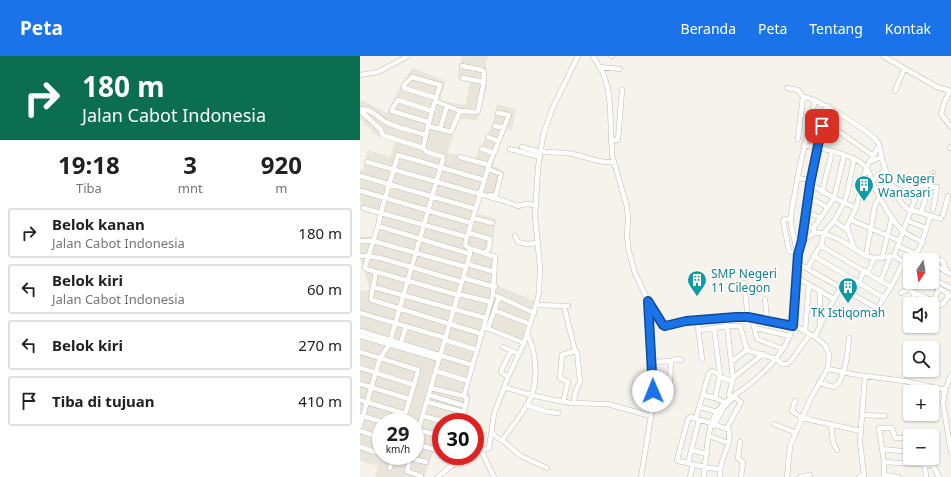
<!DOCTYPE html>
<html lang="id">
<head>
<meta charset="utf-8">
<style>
	body { margin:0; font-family:"Noto Sans",sans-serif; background:#f2f2f2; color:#202124; height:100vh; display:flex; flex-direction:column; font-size:15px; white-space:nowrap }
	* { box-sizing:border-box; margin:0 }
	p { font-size:13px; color:#757577 }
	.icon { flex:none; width:22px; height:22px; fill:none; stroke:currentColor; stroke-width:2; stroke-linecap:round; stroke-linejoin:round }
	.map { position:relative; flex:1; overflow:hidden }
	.drawer { display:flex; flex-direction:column; background:#fff; width:360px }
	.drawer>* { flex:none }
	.hud { background:#0b6e4f; color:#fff; overflow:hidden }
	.needle { width:26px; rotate:192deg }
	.controls { position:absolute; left:543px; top:197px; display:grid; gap:8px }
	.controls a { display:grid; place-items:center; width:36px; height:36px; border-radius:4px; background:#fff; box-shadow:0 1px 3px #0004; font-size:20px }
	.speed { position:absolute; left:12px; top:357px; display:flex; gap:8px; font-size:20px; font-weight:700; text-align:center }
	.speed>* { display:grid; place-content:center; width:52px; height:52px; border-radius:50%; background:#fff; box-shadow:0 1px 3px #0004; line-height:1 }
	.speed small { font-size:10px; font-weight:400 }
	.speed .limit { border:6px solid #d22; background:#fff; color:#111 }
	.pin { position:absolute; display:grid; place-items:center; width:34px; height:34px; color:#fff; margin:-17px; border-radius:8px; box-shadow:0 2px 6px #0006 }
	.me { position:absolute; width:44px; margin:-22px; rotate:359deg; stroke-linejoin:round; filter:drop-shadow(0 0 3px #0008) }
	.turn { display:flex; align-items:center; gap:14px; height:84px; padding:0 16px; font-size:18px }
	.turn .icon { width:52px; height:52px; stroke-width:2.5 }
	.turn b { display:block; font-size:28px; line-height:34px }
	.eta { display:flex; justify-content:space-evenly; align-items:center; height:68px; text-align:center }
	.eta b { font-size:24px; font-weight:700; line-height:28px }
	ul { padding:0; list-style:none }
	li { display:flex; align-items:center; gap:12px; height:50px; margin:0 8px 6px; padding:0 8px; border:2px solid #e0e0e0; border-radius:4px }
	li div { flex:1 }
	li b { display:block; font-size:15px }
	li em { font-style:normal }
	header { display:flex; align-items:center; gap:24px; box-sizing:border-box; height:56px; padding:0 20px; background:#1a73e8; color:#fff }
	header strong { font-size:19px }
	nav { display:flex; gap:22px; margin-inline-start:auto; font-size:14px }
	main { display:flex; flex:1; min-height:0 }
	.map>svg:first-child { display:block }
</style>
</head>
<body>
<header>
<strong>Peta</strong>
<nav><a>Beranda</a><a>Peta</a><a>Tentang</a><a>Kontak</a></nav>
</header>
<main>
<section class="drawer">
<div class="hud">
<div class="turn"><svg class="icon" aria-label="right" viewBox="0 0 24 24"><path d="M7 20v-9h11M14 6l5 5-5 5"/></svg><div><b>180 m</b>Jalan Cabot Indonesia</div></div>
</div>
<div class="eta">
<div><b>19:18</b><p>Tiba</p></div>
<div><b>3</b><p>mnt</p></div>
<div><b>920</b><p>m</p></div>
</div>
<ul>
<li><svg class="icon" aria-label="right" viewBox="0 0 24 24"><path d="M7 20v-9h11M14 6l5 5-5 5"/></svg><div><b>Belok kanan</b><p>Jalan Cabot Indonesia</p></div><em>180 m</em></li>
<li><svg class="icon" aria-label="left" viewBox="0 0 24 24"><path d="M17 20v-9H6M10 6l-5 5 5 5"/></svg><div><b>Belok kiri</b><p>Jalan Cabot Indonesia</p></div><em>60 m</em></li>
<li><svg class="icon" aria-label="left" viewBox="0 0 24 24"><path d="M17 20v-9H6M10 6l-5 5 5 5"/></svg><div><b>Belok kiri</b></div><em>270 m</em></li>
<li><svg class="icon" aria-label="arrive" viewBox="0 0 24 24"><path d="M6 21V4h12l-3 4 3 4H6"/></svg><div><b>Tiba di tujuan</b></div><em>410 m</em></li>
</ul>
</section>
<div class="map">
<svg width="591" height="421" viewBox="0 0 591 421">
	<rect width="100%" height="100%" fill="#f6f3ec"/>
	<path fill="#eae5da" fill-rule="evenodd" d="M102,0H128L126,9L127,31L118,64L99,63L87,97L115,102L133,67L137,48L156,53L152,75L147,72L140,86L133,109L144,116L137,139L122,138L116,157L136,163L131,196L137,198L136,229L175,245L162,284L125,269L108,331L110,340L104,366H81V400L74,394L64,421H15L18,409L10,408L0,404V235L10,234L0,201V181L12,180L18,157L1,149L0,142V114H3L8,94L30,101L35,85L16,79L0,63V45L2,44L27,57L37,36L52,12L86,25L80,45L105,49L110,27L98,23V15ZM21,366H55V400H21Z"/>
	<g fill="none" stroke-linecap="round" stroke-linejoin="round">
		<g stroke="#c2bbae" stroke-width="5.5">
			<path id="minor" d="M233,0L243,17L248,33L250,50L252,99L267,151L268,162L267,181L269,196L275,217L288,245L293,335L291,360L281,421
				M251,0H252
				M523,0L577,31L591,35
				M240,11L260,13
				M0,19L18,16L48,0
				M103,22L124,26
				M427,32L438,34L443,41L438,83
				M535,35L544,13
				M590,35L584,47L581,58L591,71
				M443,41C455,41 509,75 517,85C520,89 521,97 522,103C528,123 534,143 551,156
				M75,45L100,55
				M72,55L76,42L44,32V29L52,21L80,29L76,42
				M463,64L512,99
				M68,70V66L32,55V53L38,44L72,55L69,67
				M135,70L144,72
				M80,73L87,50
				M128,81L138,85
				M251,84H258L262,34
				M444,89C461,92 493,98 505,110C510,116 512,125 515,132C521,145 533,167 544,176C549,180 557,183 563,186
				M162,91L180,96
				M63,92L22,79L21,74L2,56L1,53C10,52 19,62 26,66C34,71 56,76 66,79
				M590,92L591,91
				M122,93L134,97
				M150,93L180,101
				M180,95C189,97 197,96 206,97C222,98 237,108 253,106
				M100,101L129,109L107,181L105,189L110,193
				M7,106L144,145L158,150L165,148L175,149
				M509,106L522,101
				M129,109L149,59L138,57
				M128,113L141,118L136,139L134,140L130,139
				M0,120L116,153
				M437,122L451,124
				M512,125L525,114
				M450,128L474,142L496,152
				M532,130L555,143
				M516,134L530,128
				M1,135L111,167
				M462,136L472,96
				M448,141L467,151
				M3,152L107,181
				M552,154L581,163
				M446,156L461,162
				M561,157L573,117
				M583,159L588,140
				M113,162L132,167
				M431,162L423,164L429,195L431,196L437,195
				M491,164L540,185
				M474,165L487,174
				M548,165L566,172
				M444,166L453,173
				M18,170L110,198
				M109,177L130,183L129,193L124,197
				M455,177L453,173L474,142L484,100
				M155,180L158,186L167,188L177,187
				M442,184L455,177H464L480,184L506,200L514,202L534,200L546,207
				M0,185H13L106,211
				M461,190L531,231
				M538,190L556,198
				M494,192L487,170L496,152L506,112L519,90
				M437,196L431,168V158L439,114L455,44
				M0,200H8L20,202L102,226
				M454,200L524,242
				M506,200L515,149L520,141
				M534,200L560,130L577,131L573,153
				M522,202L532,161
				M437,207L515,251H518L531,231L542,209L556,198L561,189L570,161
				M572,207L580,204L583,205L587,216
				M572,207L591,218
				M107,208L135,216
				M542,209L550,219
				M448,212L458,193L461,190L464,177L474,165L484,147L488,134L494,103
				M16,216L13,231L126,262
				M508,216L514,202
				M436,221L474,243
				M103,222L135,231
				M572,223L591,232
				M521,224L530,201
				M565,226L579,232L591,240
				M384,227L388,261
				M13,231L11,243L12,244L122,278
				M548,233C559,240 571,243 581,249L583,248L588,241L587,238
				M493,237L499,227L504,214
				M541,237L548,233L552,226
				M98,238L131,246
				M98,239L6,213L5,211L18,170L21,156L38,99L124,124
				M137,240L174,257
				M139,241L135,253L136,255L170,268
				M405,243L407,265
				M574,244L579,232
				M289,247L303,269L305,270L333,264L366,261H388L439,272L455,281L465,289L469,298L468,312L451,342L430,390L427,421
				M551,248L555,237
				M563,248L565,241
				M176,249L208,250
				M204,250L215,295L217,296L220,326L215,337L214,347
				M549,255L550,251
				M0,257L86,282
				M572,257H573
				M366,261L373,322L369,339L371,341
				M392,262L397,283L423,293
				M337,264L338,271L341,274L367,270H380L387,294
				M460,269V235
				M124,271L164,287
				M338,271L342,303
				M128,272L135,253
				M354,272L360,319L355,342
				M395,272L430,280
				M0,275L112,309
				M445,275L449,229
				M0,280L79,303
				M455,281L465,259L481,231
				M85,284L117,294
				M41,287L46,270
				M143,291L159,298
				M0,296L58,314V315L54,329L0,312
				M292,306L311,305
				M371,306L387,294L416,303L422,308H427L431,305L450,278
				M468,313L497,319L545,325L585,334
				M76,315L108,325
				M591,319L585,334L583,347L591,396
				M148,321L142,317L141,315L151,295
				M360,321L372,325
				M373,322L403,298
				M293,325H310L311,305L317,303L321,304
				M459,327L474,331C485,326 488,294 489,282
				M0,328L49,343L50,342L54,329
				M144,331L171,339L194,344L211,347L248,348L291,360
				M71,332L104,340
				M69,339L105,350
				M343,339L355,342L364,346
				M0,344L45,358L43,366
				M435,345L432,355L442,362L501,375
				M67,346L104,356
				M203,346L208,326L200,322L202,299L215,295
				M166,349L188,356L198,357
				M340,351L357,356
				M45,358L50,343
				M502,359L505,320
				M2,360L23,366
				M63,360L85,366
				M336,362L349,317L352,315L360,319
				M414,368L436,377
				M471,369L473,386L477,394
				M0,370L20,302L29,289L83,103V101L67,96L63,92L68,70L91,76L100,55L116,56L118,55L123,30L124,16L122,14L102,10
				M354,370L364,351L372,343
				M367,372L381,346L373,340
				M58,374L81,380
				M0,375L21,382
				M131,376L139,383H143C151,372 167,352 172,339C178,319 176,296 167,278
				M352,381L368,387
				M141,383L161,400L187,412
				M55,385L103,222L110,198V193H112L135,201L133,238L108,325L104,340L107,343L101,366
				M380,386L378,402L383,406L381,421
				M55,388L81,395
				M0,391L21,398
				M522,393L550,396
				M121,394L134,421
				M331,394L347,398
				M115,397L129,392L134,358L148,321L164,287L176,249L179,237L180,211L175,160L178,112L183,80L192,53L218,0
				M51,400L47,415L61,420
				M91,400V405L101,400
				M50,402L66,406
				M564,402L566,421
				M524,406L572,409L574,411L579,421
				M328,407L339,364
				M345,411L318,405L317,404L328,363L330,361L351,367L369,374C372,390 358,405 360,421
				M30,412L33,400
				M348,412L360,413
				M524,419L538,421
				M78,421L91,410L110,400
				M330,421L333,408
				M344,421C345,408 348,374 353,363C360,348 369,343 382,334C404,318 426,296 433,270L437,207L442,184L457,91L467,50
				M440,421L450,419
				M499,421L504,419L500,386L502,359L525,360
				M524,421V406L519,372H532L535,382H550"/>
		</g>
		<use href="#minor" stroke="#fff" stroke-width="4.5"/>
	</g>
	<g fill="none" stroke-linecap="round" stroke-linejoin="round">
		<g stroke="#114b97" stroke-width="10">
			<path id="route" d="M293,335L288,245L303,269L305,270L326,265L376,261H388L433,270L438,198L442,184L450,128L462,70"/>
		</g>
		<use href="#route" stroke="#1a73e8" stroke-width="7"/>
	</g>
	<defs>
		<g id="building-pin" transform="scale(1)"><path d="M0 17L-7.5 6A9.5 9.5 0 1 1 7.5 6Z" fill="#0f9aa8" stroke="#fff"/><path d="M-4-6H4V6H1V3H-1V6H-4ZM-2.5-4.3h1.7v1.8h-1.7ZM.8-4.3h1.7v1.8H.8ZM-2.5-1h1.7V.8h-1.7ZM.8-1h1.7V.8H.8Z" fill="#fff"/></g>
	</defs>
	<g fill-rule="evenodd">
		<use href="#building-pin" x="504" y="129"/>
		<use href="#building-pin" x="337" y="224"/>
		<use href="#building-pin" x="488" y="231"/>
	</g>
	<g text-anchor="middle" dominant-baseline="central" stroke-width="3" stroke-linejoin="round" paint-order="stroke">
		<g font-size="12" fill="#0d838f" stroke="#fff" text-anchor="start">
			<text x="518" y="122">SD Negeri<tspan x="518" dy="14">Wanasari</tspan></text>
			<text x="351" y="217">SMP Negeri<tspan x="351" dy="14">11 Cilegon</tspan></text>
			<text x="488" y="256" text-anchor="middle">TK Istiqomah</text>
		</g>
	</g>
</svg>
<div class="controls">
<a><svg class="needle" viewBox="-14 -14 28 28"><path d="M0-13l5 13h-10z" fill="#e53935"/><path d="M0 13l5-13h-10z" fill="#757577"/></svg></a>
<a><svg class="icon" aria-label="sound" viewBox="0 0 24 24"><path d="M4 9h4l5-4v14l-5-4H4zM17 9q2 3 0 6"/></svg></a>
<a><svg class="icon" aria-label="search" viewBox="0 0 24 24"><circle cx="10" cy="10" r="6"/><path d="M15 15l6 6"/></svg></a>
<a>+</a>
<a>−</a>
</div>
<div class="speed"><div>29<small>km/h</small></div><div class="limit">30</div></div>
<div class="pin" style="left:462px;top:70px;background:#d93025"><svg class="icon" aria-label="arrive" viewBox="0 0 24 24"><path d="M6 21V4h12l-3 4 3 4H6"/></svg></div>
<svg class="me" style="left:293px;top:335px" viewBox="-20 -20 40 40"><circle r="19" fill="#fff"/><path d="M0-13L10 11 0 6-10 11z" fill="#1a73e8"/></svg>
</div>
</main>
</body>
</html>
